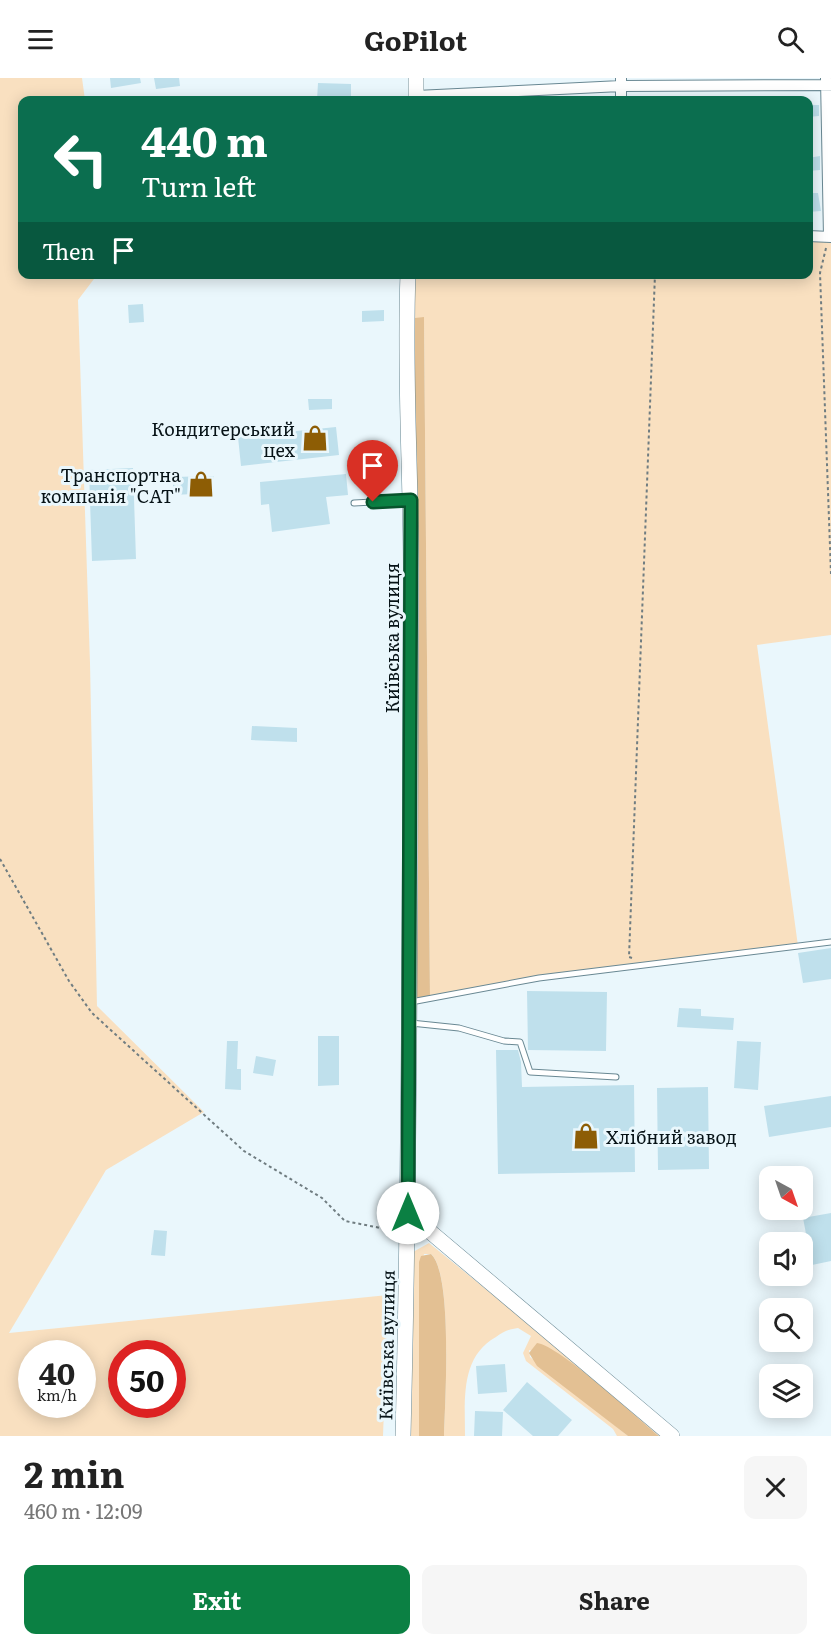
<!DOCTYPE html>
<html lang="en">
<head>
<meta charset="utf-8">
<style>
	body { margin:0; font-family:Literata,serif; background:#f6f6f6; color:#222; height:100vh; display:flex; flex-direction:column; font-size:22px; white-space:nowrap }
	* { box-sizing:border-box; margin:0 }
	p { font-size:20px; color:#767676 }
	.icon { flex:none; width:33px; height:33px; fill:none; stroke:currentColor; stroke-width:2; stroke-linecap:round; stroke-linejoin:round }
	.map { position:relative; height:1358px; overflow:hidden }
	.drawer { display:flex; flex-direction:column; background:#fff; flex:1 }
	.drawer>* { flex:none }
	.banner { position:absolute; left:18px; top:18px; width:795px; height:183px; border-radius:12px; box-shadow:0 3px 15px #0003; background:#0b6e4f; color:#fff; overflow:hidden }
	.needle { width:39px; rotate:140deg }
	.fabs { position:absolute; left:759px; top:1088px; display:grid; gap:12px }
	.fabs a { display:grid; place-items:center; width:54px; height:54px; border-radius:12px; background:#fff; box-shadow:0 3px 15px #0003; font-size:30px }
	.speed { position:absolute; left:18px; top:1262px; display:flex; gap:12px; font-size:30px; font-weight:700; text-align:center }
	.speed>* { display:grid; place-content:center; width:78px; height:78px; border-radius:50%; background:#fff; box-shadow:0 3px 15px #0003; line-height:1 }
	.speed small { font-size:15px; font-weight:400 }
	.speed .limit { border:9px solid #d22; background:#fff; color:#111 }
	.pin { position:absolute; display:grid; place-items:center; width:51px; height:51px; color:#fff; margin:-62px -26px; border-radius:50% 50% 50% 0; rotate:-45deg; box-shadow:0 0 6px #0007 }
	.pin .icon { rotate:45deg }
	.me { position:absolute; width:66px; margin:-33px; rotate:0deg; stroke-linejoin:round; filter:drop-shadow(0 0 4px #0008) }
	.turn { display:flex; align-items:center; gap:21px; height:126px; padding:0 24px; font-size:27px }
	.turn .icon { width:78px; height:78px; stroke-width:2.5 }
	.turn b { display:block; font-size:42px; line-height:51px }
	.then { display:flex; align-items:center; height:57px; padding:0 24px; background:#0003; gap:12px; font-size:22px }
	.round { display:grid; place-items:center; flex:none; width:63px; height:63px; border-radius:12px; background:#f6f6f6 }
	.headline { display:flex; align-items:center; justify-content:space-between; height:102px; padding:0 24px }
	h1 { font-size:36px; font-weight:700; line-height:45px }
	.button { display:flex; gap:12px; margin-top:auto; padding:12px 24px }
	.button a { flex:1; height:69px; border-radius:12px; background:#0b8043; color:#fff; font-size:24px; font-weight:700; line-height:69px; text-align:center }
	.button a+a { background:#f6f6f6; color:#222 }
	header { display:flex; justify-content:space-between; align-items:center; height:78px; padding:0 24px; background:#fff; font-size:27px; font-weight:700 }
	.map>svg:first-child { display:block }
</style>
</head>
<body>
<header><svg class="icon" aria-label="menu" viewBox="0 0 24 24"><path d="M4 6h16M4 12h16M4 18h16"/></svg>GoPilot<svg class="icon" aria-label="search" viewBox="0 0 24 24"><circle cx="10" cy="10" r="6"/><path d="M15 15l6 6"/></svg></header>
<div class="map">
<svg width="831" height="1358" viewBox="0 0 831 1358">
	<rect width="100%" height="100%" fill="#eaf7fc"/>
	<path fill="#f9e0c0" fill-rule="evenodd" d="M0,0H82L85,22H22V196L97,197L78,222L90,585L97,928L204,1034L106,1092L9,1255L388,1217L383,1358H0ZM32,1275H82V1326H32ZM122,1275H172V1326H122Z
		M809,159H831V557L757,567L798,868L539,900L430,920L424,240L406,241L408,197L808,196Z
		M429,1165L667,1358H659L572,1286L529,1272L530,1279L628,1358H617L613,1351L526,1283L523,1275L531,1258L518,1250C509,1251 503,1254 496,1259C460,1279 465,1322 465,1358H444C445,1326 453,1195 431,1176H424L419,1194V1358H411L413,1174Z"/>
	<path fill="#e3c093" d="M424,239L430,920L409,924L406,241Z
		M431,1176C453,1196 445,1326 444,1358H419V1184L421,1178Z
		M537,1265C560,1268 637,1340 659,1358H628L537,1288L529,1275Z"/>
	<path fill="#bfe0ec" d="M110,0H140L141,5L111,10Z
		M154,0H179L180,8L156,11Z
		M318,5L351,6V22H317Z
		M808,27H819V38L808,39Z
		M820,78V92L808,93V80Z
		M808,115H818L821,133L808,134Z
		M143,226L144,244L129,245L128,227Z
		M384,232V243L362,244V233Z
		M308,321H332V331L309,332Z
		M336,349L339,377L241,388L238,359Z
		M133,390L136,481L92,483L89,392Z
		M346,396L348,417L326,419L330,446L272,454L269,426L261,427L260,404Z
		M214,398V415L173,417V399Z
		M252,648L297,650V664L251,662Z
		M831,870V901L803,905L798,875Z
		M527,913L607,914L606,973L528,972Z
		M679,930L701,931V938L734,940L733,952L677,949Z
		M318,958H339V1007L318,1008Z
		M227,963H238L237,991H241V1012L225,1011Z
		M737,963L761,964L758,1012L734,1010Z
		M496,972H518L521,984L522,1009L634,1007L635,1094L498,1096Z
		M256,978L276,982L273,998L253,995Z
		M708,1009L709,1091L658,1092L657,1010Z
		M831,1018V1049L769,1059L764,1028Z
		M831,1135V1183L812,1187L803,1140Z
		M154,1152L167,1153L165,1178L151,1177Z
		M505,1286L507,1314L478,1316L476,1288Z
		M527,1304L572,1342L558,1358H533L503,1332Z
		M475,1333L503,1334L502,1358H474Z"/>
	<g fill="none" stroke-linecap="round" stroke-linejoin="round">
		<g stroke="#698893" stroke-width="7">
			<path id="lane" d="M354,425L410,422
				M411,924L539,900L831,864
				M411,945L459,950L504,963L520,964L530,994L616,999"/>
		</g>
		<g stroke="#698893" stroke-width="12">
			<path id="street" d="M621,0V22
				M826,1L829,159
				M416,18L621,8L831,7
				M808,158L831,159"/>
		</g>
		<g stroke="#698893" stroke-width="16">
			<path id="secondary" d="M416,0V22
				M408,1135L672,1358
				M403,1358C410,1070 410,782 411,494C411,395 404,296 408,196"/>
		</g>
		<path stroke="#707d81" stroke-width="2" stroke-dasharray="3 3" stroke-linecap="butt" d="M826,170L820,195L831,496
			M0,781L69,903L92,935L244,1073L322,1120L345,1143L396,1153
			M632,880L629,879L655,196"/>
		<use href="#lane" stroke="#fff" stroke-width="5"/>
		<use href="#street" stroke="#fff" stroke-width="10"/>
		<use href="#secondary" stroke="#fff" stroke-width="15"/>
	</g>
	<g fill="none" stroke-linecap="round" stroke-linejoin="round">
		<g stroke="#07532c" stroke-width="15">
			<path id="route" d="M373,424L411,422L408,1135"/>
		</g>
		<use href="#route" stroke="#0b8043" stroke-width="10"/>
	</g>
	<defs>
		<g id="shop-bare" transform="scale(2.07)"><path d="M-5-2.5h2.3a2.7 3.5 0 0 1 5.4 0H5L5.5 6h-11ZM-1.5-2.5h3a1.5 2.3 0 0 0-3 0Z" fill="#8d5d05" stroke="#eaf7fc" stroke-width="2.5" paint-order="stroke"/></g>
	</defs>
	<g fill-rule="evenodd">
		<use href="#shop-bare" x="315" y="360"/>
		<use href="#shop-bare" x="201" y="406"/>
		<use href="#shop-bare" x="586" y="1058"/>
	</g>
	<g text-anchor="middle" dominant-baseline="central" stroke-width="6" stroke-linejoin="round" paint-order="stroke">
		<g font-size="18" fill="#071317" stroke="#eaf7fc" text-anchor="end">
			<text x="295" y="350">Кондитерський<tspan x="295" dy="21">цех</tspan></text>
			<text x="181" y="396">Транспортна<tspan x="181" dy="21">компанія "САТ"</tspan></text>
			<text x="606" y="1058" text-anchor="start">Хлібний завод</text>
		</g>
		<g font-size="18" fill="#071317" stroke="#eaf7fc">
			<text transform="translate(391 560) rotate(-90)">Київська вулиця</text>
			<text transform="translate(386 1267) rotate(-89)">Київська вулиця</text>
		</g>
	</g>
</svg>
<div class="fabs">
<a><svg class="needle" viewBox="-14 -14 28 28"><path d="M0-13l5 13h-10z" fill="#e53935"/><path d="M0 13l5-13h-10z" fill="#767676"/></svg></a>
<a><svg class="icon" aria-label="sound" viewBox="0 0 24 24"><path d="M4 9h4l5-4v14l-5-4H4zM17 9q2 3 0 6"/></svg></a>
<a><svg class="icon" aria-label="search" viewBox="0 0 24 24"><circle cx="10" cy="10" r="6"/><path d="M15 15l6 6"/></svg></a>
<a><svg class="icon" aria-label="layers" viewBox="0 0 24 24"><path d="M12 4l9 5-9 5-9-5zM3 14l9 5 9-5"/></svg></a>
</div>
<div class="speed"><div>40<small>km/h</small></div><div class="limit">50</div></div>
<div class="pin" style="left:373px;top:424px;background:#d93025"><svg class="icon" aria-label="arrive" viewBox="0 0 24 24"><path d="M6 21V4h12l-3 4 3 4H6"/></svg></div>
<svg class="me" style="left:408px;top:1135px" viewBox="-20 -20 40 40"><circle r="19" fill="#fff"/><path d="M0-13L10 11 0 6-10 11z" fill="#0b8043"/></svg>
<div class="banner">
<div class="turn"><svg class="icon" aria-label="left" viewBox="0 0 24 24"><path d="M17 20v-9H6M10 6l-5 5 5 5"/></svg><div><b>440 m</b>Turn left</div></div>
<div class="then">Then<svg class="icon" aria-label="arrive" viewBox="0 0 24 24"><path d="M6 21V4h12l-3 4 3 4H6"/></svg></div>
</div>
</div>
<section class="drawer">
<div class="headline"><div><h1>2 min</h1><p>460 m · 12:09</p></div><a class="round"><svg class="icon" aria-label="close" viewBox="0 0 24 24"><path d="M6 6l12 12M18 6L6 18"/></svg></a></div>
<div class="button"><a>Exit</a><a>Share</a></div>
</section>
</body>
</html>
